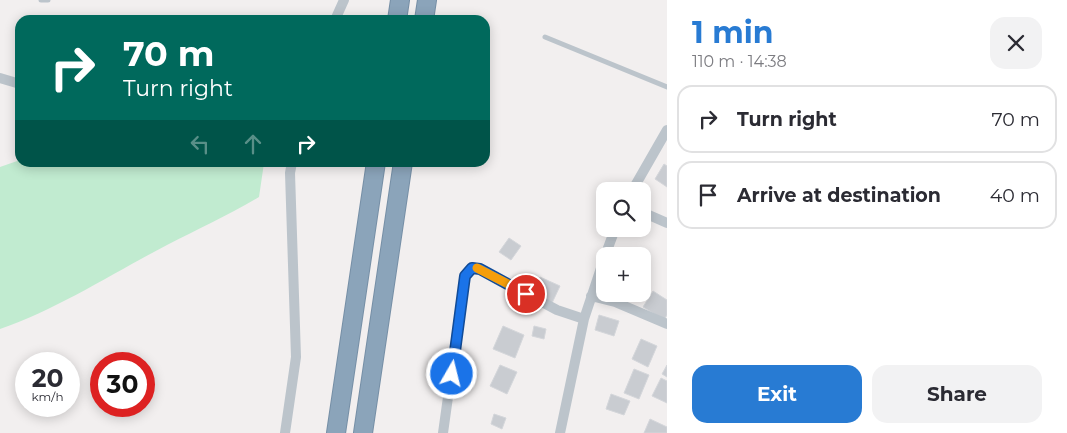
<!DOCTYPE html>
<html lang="en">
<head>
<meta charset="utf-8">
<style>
	body { margin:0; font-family:Montserrat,sans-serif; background:#f2f2f3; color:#2b2b33; height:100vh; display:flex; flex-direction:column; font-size:19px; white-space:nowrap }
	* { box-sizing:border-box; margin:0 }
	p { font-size:16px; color:#7c7c81 }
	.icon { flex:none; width:28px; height:28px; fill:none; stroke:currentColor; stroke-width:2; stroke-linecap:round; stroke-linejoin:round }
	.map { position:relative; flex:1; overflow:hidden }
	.drawer { display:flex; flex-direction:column; background:#fff; width:400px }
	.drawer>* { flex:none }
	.hud { position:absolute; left:15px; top:15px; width:475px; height:152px; border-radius:15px; box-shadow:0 2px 12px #0003; background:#00695c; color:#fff; overflow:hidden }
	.fabs { position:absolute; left:596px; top:182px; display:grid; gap:10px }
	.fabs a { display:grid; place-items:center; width:55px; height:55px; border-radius:10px; background:#fff; box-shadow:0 2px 12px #0003; font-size:25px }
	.speed { position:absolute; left:15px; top:352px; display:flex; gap:10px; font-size:25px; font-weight:700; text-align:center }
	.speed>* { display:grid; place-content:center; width:65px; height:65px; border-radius:50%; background:#fff; box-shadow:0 2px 12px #0003; line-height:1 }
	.speed small { font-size:12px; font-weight:400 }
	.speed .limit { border:8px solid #d22; background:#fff; color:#111 }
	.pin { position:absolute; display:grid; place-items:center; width:42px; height:42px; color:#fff; margin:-21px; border:2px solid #fff; border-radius:50%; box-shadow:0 1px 5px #0007 }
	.me { position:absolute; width:55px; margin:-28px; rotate:8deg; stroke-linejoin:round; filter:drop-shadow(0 0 4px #0008) }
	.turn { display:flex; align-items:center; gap:18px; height:105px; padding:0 25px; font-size:22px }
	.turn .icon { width:65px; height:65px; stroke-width:2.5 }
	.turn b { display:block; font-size:35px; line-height:42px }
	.lanes { display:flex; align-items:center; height:48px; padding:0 25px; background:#0003; justify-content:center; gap:25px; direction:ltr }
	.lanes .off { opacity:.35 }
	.round { display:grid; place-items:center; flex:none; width:52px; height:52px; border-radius:15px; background:#f2f2f3 }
	.summary { display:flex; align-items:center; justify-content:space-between; height:85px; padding:0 25px }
	h1 { font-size:30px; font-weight:700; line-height:38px; color:#287bd3 }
	.action { display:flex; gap:10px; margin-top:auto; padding:10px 25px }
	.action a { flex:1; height:58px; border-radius:15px; background:#287bd3; color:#fff; font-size:20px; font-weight:700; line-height:58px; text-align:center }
	.action a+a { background:#f2f2f3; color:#2b2b33 }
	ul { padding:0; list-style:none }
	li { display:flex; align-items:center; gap:15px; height:68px; margin:0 10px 8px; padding:0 15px; border:2px solid #e1e1e2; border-radius:15px }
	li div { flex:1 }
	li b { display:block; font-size:19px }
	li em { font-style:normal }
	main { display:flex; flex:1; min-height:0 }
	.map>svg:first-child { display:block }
</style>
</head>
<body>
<main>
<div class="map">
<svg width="667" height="433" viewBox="0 0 667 433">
	<rect width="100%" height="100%" fill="#f2efef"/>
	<path fill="#c1ebd0" d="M20,160V162L264,163L259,197C229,215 198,229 167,245C113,273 58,309 0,329V167Z"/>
	<path fill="#c9ccd1" stroke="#d4d6da" d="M664,164L667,166V187L655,179Z
		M509,238L521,246L511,260L499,252Z
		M540,277L560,286L552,303L532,293Z
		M653,291L667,300V315L664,320L643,307Z
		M599,315L619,321L614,336L595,330Z
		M503,326L524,335L515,358L493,349Z
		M534,326L546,329L544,339L532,336Z
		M641,339L657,346L648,367L632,359Z
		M500,365L517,372L507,394L490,386Z
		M667,365V377L662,374Z
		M634,369L649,375L639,399L624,393Z
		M661,378L667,381V403L652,396Z
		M611,394L630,401L624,415L606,409Z
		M494,414L506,418L502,429L491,424Z
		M650,419L667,427V433H644Z"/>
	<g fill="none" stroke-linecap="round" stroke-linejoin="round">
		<g stroke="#768fa6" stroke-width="20">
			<path id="motorway" d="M397,20L400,0
				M424,20L427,0
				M336,433L376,162
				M363,433L403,162"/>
		</g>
		<path stroke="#bcc4cb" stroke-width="5" d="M41,0H48
			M545,37L667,87"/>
		<path stroke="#bcc4cb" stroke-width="10" d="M335,20L344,0
			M0,78L20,84
			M632,191L667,130
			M642,212L667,223
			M605,256L615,229
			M591,296L615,302L667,324
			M285,433L296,357L290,173L292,162
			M443,433L465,275L472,267L480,269L557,310L584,319
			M560,433L584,319L605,256"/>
		<use href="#motorway" stroke="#8ba4ba" stroke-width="18"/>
	</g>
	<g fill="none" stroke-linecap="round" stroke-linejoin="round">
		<g stroke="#114b97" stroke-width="12">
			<path id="route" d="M452,374L465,276L472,268L480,269L526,294"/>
		</g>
		<use href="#route" stroke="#1a73e8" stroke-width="9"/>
		<path stroke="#f59e0b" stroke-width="9" d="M477,268L508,284"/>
	</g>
</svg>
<div class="fabs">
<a><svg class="icon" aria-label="search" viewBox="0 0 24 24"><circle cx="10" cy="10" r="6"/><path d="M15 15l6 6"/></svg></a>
<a>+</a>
</div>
<div class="speed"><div>20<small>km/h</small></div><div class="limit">30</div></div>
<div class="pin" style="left:526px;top:294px;background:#d93025"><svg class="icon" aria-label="arrive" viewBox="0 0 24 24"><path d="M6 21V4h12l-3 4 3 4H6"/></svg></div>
<svg class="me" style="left:452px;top:374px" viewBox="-20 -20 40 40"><circle r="17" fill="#1a73e8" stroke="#fff" stroke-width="3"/><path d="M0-11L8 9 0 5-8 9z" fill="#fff"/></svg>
<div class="hud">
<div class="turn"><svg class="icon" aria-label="right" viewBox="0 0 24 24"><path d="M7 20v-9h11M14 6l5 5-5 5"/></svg><div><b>70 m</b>Turn right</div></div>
<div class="lanes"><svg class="icon off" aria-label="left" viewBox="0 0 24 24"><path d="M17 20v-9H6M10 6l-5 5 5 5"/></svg><svg class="icon off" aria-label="ahead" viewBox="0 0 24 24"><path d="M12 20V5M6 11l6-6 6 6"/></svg><svg class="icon" aria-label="right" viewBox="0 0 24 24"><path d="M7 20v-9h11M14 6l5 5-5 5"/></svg></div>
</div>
</div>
<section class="drawer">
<div class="summary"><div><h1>1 min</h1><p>110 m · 14:38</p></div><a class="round"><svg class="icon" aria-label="close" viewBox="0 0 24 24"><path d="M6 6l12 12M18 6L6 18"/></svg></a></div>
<ul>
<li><svg class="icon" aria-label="right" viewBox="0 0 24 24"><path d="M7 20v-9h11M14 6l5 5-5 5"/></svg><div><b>Turn right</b></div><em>70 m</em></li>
<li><svg class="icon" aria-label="arrive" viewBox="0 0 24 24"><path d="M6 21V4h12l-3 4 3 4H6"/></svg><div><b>Arrive at destination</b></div><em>40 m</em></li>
</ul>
<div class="action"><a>Exit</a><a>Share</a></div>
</section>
</main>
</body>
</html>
